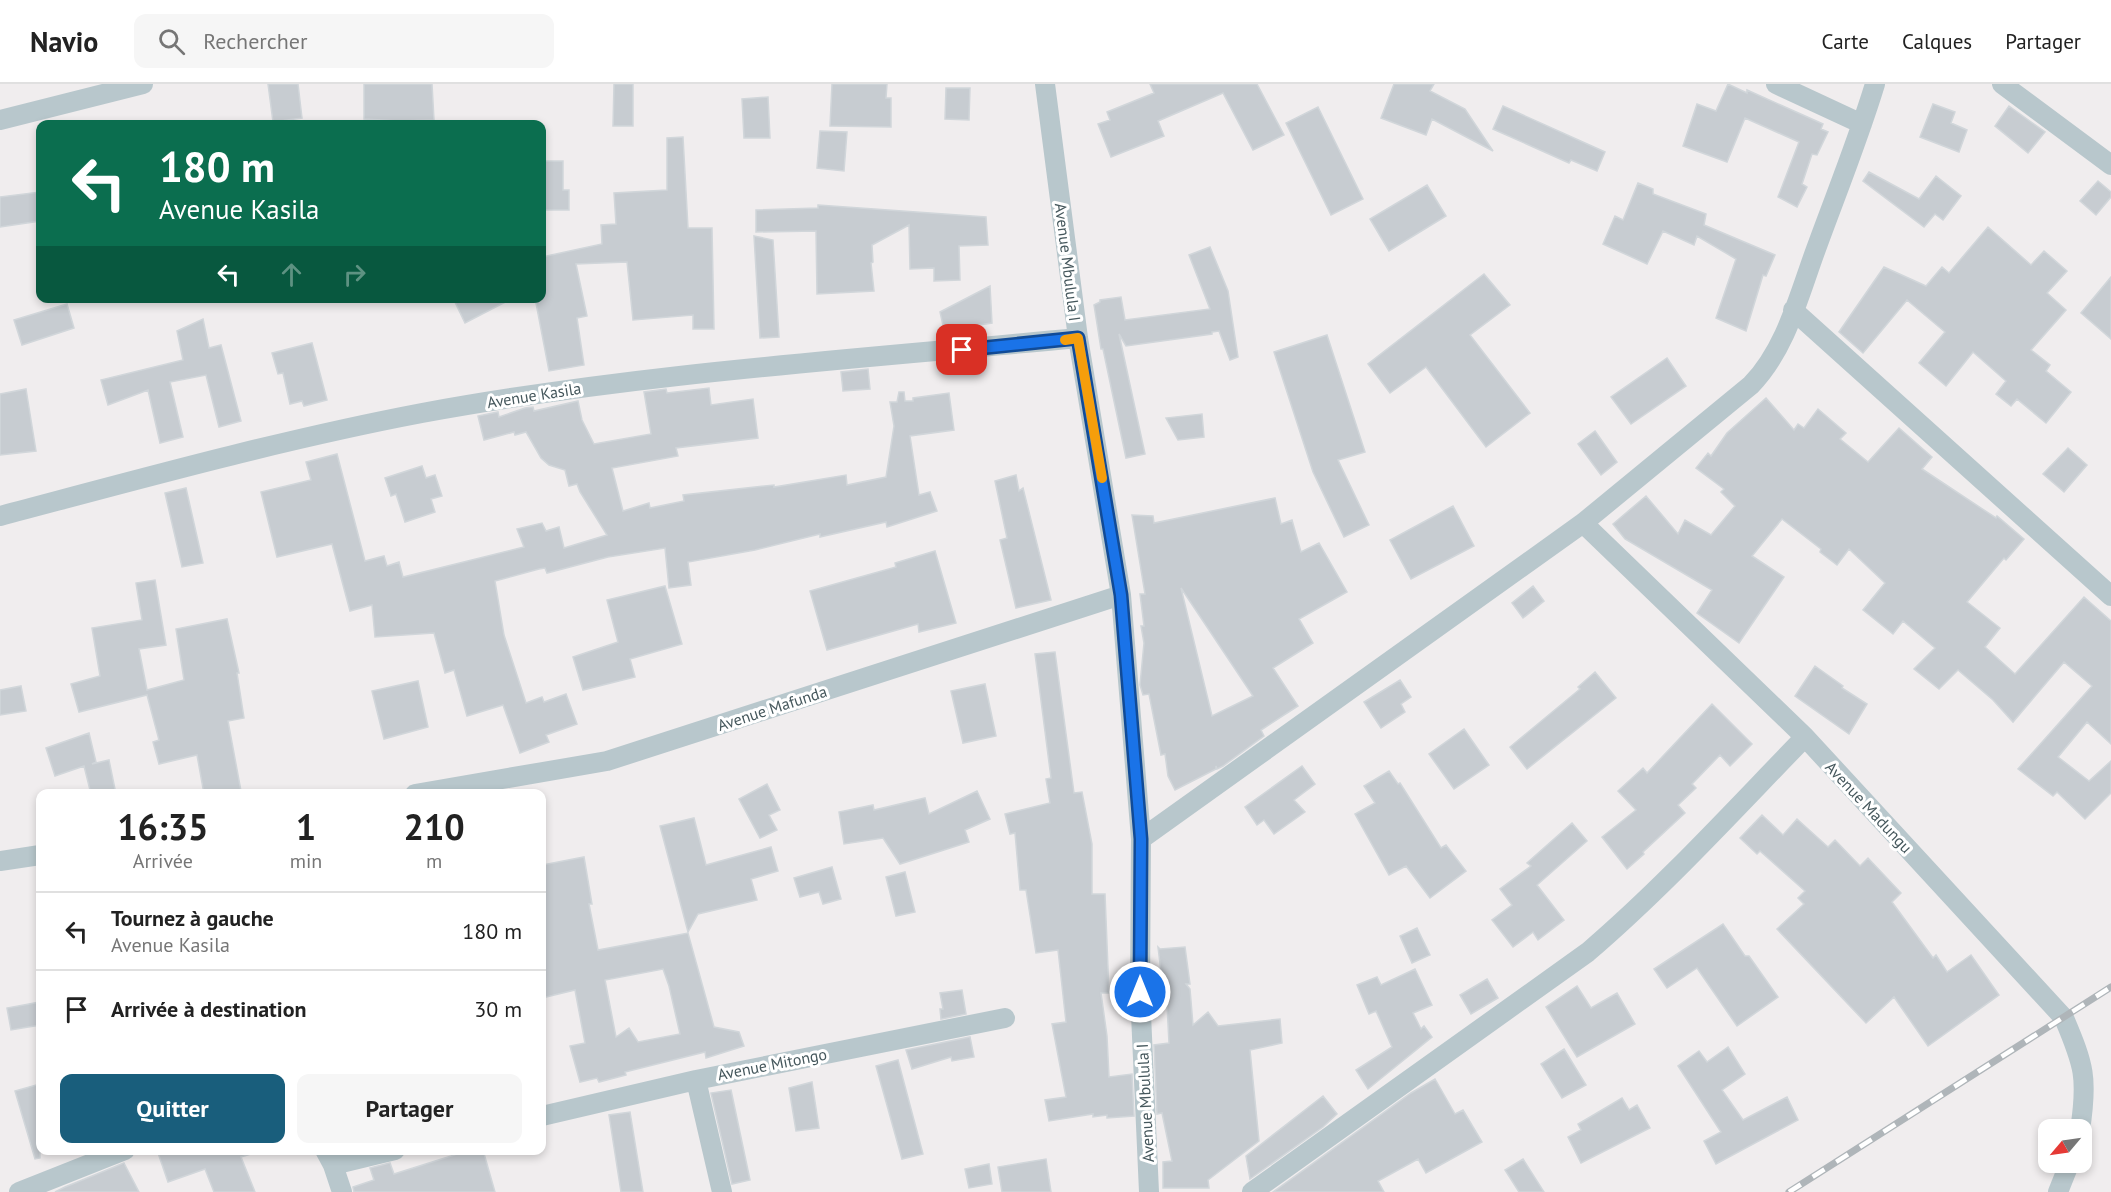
<!DOCTYPE html>
<html lang="fr">
<head>
<meta charset="utf-8">
<style>
	body { margin:0; font-family:"PT Sans",sans-serif; background:#f6f6f6; color:#222; height:100vh; display:flex; flex-direction:column; font-size:22px; white-space:nowrap }
	* { box-sizing:border-box; margin:0 }
	p { font-size:20px; color:#767676 }
	.icon { flex:none; width:33px; height:33px; fill:none; stroke:currentColor; stroke-width:2; stroke-linecap:round; stroke-linejoin:round }
	.map { position:relative; flex:1; overflow:hidden }
	.details { position:absolute; left:36px; top:705px; width:510px; height:366px; display:flex; flex-direction:column; background:#fff; border-radius:12px; box-shadow:0 3px 9px #0003 }
	.details>* { flex:none }
	.hud { position:absolute; left:36px; top:36px; width:510px; height:183px; border-radius:12px; box-shadow:0 3px 9px #0003; background:#0b6e4f; color:#fff; overflow:hidden }
	.needle { width:39px; rotate:241deg }
	.buttons { position:absolute; left:2038px; top:1035px; display:grid; gap:12px }
	.buttons a { display:grid; place-items:center; width:54px; height:54px; border-radius:12px; background:#fff; box-shadow:0 3px 9px #0003; font-size:30px }
	.pin { position:absolute; display:grid; place-items:center; width:51px; height:51px; color:#fff; margin:-26px; border-radius:12px; box-shadow:0 3px 9px #0006 }
	.me { position:absolute; width:66px; margin:-33px; rotate:0deg; stroke-linejoin:round; filter:drop-shadow(0 0 4px #0008) }
	.turn { display:flex; align-items:center; gap:21px; height:126px; padding:0 24px; font-size:27px }
	.turn .icon { width:78px; height:78px; stroke-width:2.5 }
	.turn b { display:block; font-size:42px; line-height:51px }
	.lanes { display:flex; align-items:center; height:57px; padding:0 24px; background:#0003; justify-content:center; gap:30px; direction:ltr }
	.lanes .off { opacity:.35 }
	.eta { display:flex; justify-content:space-evenly; align-items:center; height:102px; text-align:center }
	.eta b { font-size:36px; font-weight:700; line-height:42px }
	.button { display:flex; gap:12px; margin-top:auto; padding:12px 24px }
	.button a { flex:1; height:69px; border-radius:12px; background:#195e7c; color:#fff; font-size:24px; font-weight:700; line-height:69px; text-align:center }
	.button a+a { background:#f6f6f6; color:#222 }
	ul { padding:0; list-style:none }
	li { display:flex; align-items:center; gap:18px; height:78px; padding:0 24px; border-top:2px solid #e0e0e0 }
	li div { flex:1 }
	li b { display:block; font-size:22px }
	li em { font-style:normal }
	header { display:flex; align-items:center; gap:36px; box-sizing:border-box; height:84px; padding:0 30px; background:#fff; border-bottom:2px solid #e0e0e0 }
	header strong { font-size:28px }
	nav { display:flex; gap:33px; margin-inline-start:auto; font-size:21px }
	.search { width:420px; height:54px; background:#f6f6f6; display:flex; align-items:center; gap:15px; box-sizing:border-box; padding:0 21px; border-radius:12px; color:#767676; font-size:22px }
	.map>svg:first-child { display:block }
</style>
</head>
<body>
<header>
<strong>Navio</strong>
<div class="search"><svg class="icon" aria-label="search" viewBox="0 0 24 24"><circle cx="10" cy="10" r="6"/><path d="M15 15l6 6"/></svg>Rechercher</div>
<nav><a>Carte</a><a>Calques</a><a>Partager</a></nav>
</header>
<div class="map">
<svg width="2111" height="1108" viewBox="0 0 2111 1108">
	<rect width="100%" height="100%" fill="#f0edee"/>
	<path fill="#c7ccd1" stroke="#d1d6da" stroke-width="1.5" fill-rule="evenodd" d="M268,0H298L302,34L273,38Z
		M364,0H432L434,36L399,37L364,35Z
		M614,0H633V42H613Z
		M832,0H887L886,14H891V43L830,42Z
		M1150,0H1257L1284,51L1253,66L1223,9L1158,37L1164,52L1111,73L1098,40L1110,36L1107,28L1154,9Z
		M1394,0H1434L1430,7L1465,25L1493,67L1432,35L1426,51L1381,34Z
		M1728,0L1747,9V6L1823,40L1821,45L1828,48L1817,71L1812,70L1802,100L1807,103L1797,123L1778,113L1799,58L1745,34L1727,78L1683,62L1697,20L1716,27Z
		M946,4H970L969,36L945,35Z
		M768,13L770,54H744L742,15Z
		M1933,20L1955,28L1951,39L1967,46L1959,68L1920,53Z
		M1503,22L1605,68L1597,87L1571,76L1569,79L1493,45Z
		M2009,22L2045,48L2028,69L1995,42Z
		M1318,23L1363,115L1331,131L1286,39Z
		M820,47L847,48L844,87L817,84Z
		M683,53L688,144H712L714,245H693V231L633,236L627,178L576,180L587,232L577,234L584,281L549,287L535,214H542V173L602,160L601,141L616,140L614,109L667,106V54Z
		M542,77H563V106H569V126H542Z
		M1869,88L1919,115L1936,92L1961,112L1943,136L1935,130L1924,143L1863,97Z
		M2098,97L2111,108V113L2096,131L2080,117Z
		M1638,99L1653,105V110L1706,130L1704,141L1775,171L1766,192L1763,191L1746,247L1716,234L1736,175L1697,152L1694,161L1663,147L1647,180L1603,160L1615,132L1623,136Z
		M1427,101L1446,132L1389,167L1370,135Z
		M40,108V137L0,143V113Z
		M818,121L986,133L988,161L959,162L960,196L934,197V184L910,185L909,141L872,161L873,178L871,179L874,207L817,210L816,147L756,148V126L818,124Z
		M1988,143L2031,181L2044,167L2067,187L2047,209L2066,226L2031,266L2050,281L2046,287L2071,308L2046,339L2017,315L2011,322L1996,310L2006,297L1973,268L1946,302L1919,279L1945,248L1907,216L1863,269L1839,248L1884,183L1926,202L1942,183L1949,189Z
		M754,152L773,156L779,253L760,254Z
		M1210,163L1228,207L1238,273L1230,276L1219,247L1212,248V250L1126,262L1119,250L1145,370L1126,374L1103,265H1101L1094,221L1100,218V216L1121,213L1125,236L1210,225L1189,171Z
		M1484,190L1510,221L1470,251L1530,329L1486,363L1426,283L1390,309L1368,280Z
		M2111,193V255L2081,229Z
		M990,202L992,239L944,246L940,228Z
		M453,214H513L465,239Z
		M67,220L74,244L22,261L14,236Z
		M203,235L209,264L221,261L241,337L219,343L206,291L170,298L183,353L160,359L148,306L108,321L101,296L183,276L177,247Z
		M1327,251L1365,368L1338,376L1369,441L1344,453L1313,388L1274,268Z
		M312,259L327,316L304,322L302,317L290,320L283,289L278,290L272,269Z
		M1667,274L1686,302L1631,340L1611,313Z
		M868,285L870,305L843,307L841,288Z
		M709,304L711,321L753,315L758,354L676,364L678,372L612,384L623,427L649,419L650,424L684,417L683,411L774,401V403L846,391L847,401L886,393L894,342L890,318H897L899,308H904L905,317H913V314L949,309L954,346L910,352L919,411L930,408L937,427L887,443L886,438L820,453V450L755,466L688,478L691,501L669,504L665,464L608,473L547,489L545,484L539,485L495,497L504,551L526,619L542,613L544,618L566,610L577,640L546,651L549,658L520,669L503,621L467,632L454,586L445,589L434,549L375,553L372,521L350,527L332,460L277,473L261,408L311,396L306,378L337,370L365,477L384,472L387,482L399,478L403,493L524,463L517,445L542,439L546,447L559,443L564,464L607,451L580,408L577,400L569,402L565,386L549,381L541,374L526,348L515,351L514,348L484,356L478,332L498,328L499,333L525,324L533,323L534,327L578,317L582,336L594,360L651,350L644,308L666,305L667,309Z
		M26,305L36,367L0,371V310Z
		M1766,314L1794,346L1798,340L1804,344L1818,325L1846,349L1840,355L1868,378L1899,344L1932,373L1922,385L1996,434L1997,432L2024,455L2006,476L2004,474L1967,518L2000,544L1985,563L2015,590L2084,513L2111,537V660L2087,638L2058,673L2089,697L2111,677V709L2085,735L2057,708L2053,712L2018,685L2092,602L2064,578L2013,638L1993,616L1958,586L1939,605L1914,585L1935,564L1903,537L1893,550L1863,526L1885,499L1849,465L1837,481L1820,468L1821,465L1782,435L1752,472L1784,493L1739,559L1697,529L1712,506L1625,455L1613,440L1646,412L1678,450L1685,436L1711,451L1735,422L1721,408L1724,405L1696,384L1708,369L1711,372L1727,349Z
		M1202,330L1204,353L1178,356L1166,334Z
		M1595,347L1617,378L1601,391L1578,360Z
		M2068,364L2087,381L2064,408L2043,390Z
		M422,382L426,394L435,391L442,412L431,415L435,428L405,438L396,410L391,412L385,394Z
		M1016,391L1019,407L1023,404L1051,516L1016,524L1000,456L1007,454L995,397Z
		M186,404L203,479L182,483L165,409Z
		M1275,414L1281,440L1292,436L1301,468L1319,459L1347,508L1299,535L1313,559L1273,584L1298,622L1261,646L1264,652L1223,682L1217,685L1216,682V685L1175,706L1168,692L1165,670L1161,671L1149,610L1143,611L1140,601L1144,559L1141,542H1144L1140,510H1145L1132,431L1153,432L1154,439ZM1181,504L1253,612L1212,632Z
		M1453,422L1474,462L1411,495L1390,456Z
		M935,467L956,539L919,548L918,540L827,566L810,507L896,483L895,479Z
		M155,496L166,561L139,565L147,606L184,596L176,545L227,535L239,589H237L244,634L228,637L241,707L229,710H204L197,671L159,680L153,658L159,656L147,611L79,628L71,600L100,592L92,544L142,536L136,499Z
		M665,502L682,560L630,575L635,593L583,606L573,573L618,558L607,516Z
		M1533,502L1544,517L1523,534L1512,519Z
		M1055,568L1074,709L1082,708L1092,760V810H1105L1109,909H1101L1107,952L1109,993L1132,990L1134,1032L1107,1034V1031L1093,1033V1030L1049,1037L1045,1016L1066,1013L1052,940L1066,938L1058,866L1036,869L1026,806H1020L1015,749L1010,750L1005,730L1050,719L1046,695L1051,694L1035,570Z
		M1815,582L1843,602L1842,604L1867,620L1849,650L1795,612Z
		M1595,588L1616,614L1527,685L1510,663L1580,605L1578,603Z
		M1400,596L1411,613L1401,620L1405,628L1381,644L1364,618Z
		M418,597L428,643L384,655L372,607Z
		M985,600L996,652L963,659L951,607Z
		M21,602L26,627L0,631V606Z
		M1712,620L1752,660L1730,682L1720,671L1692,700L1696,704L1678,721L1685,729L1643,768L1644,770L1627,785L1602,753L1636,726L1618,707L1643,684L1647,689Z
		M1464,645L1489,681L1454,705L1429,670Z
		M89,649L96,678L92,680L109,676L116,710H91L84,682L55,692L46,664Z
		M1302,682L1315,700L1294,716L1305,728L1274,750L1264,736L1257,741L1245,723Z
		M1389,687L1398,700L1400,699L1441,764L1446,761L1466,787L1430,814L1406,782L1389,791L1355,730L1375,719L1364,702Z
		M767,700L780,726L769,731L777,746L760,754L739,715Z
		M977,707L990,735L965,746L969,758L900,780L883,754L844,760L839,728L873,721L874,726L925,714L929,730Z
		M1762,731L1783,751L1797,735L1828,763L1835,756L1860,782L1868,774L1901,809L1892,818L1933,874L1936,871L1947,888L1971,871L1999,911L1928,962L1894,913L1866,939L1777,845L1804,820L1798,814L1805,807L1760,767L1757,770L1740,754Z
		M694,734L706,781L771,763L778,787L751,795L757,816L698,830L688,848L660,742Z
		M1572,739L1587,757L1537,801L1564,836L1538,856L1533,848L1513,863L1492,836L1512,821L1500,805L1531,782L1527,779Z
		M584,773L592,820H589L598,866L688,849L714,943L739,948L744,962L706,974L705,968L625,988L626,991L599,998L597,994L580,998L570,962L585,959L575,906L542,914V781ZM663,885L669,902L680,950L638,958L629,944L616,953L605,896Z
		M832,783L841,815L823,820L819,808L800,813L794,794Z
		M905,788L915,828L896,832L886,793Z
		M1723,840L1745,872H1749L1778,913L1737,942L1697,884L1667,904L1654,885Z
		M1417,844L1430,871L1412,879L1400,852Z
		M1158,863L1160,865L1185,863L1190,900H1186L1190,905L1193,941L1208,928L1218,942L1280,935L1282,959L1250,966L1259,1057L1208,1096L1209,1104H1163V1078L1172,1077L1162,1029L1157,1030L1154,961L1169,959L1167,921H1165Z
		M1415,885L1432,921L1413,929L1421,945L1424,942L1432,953L1368,1005L1356,986L1392,963L1376,927L1369,930L1357,901L1377,893L1381,901Z
		M1487,895L1498,914L1471,930L1460,911Z
		M1577,902L1591,924L1617,909L1635,940L1577,973L1546,923Z
		M962,906L966,930L941,935L940,925H943L940,909Z
		M40,918V941L11,946L7,924Z
		M970,953L974,973L952,977L951,973L912,985L906,966Z
		M1728,963L1745,990L1722,1006L1743,1036L1787,1013L1798,1036L1716,1080L1704,1057L1721,1048L1678,982L1699,967L1707,978Z
		M1564,965L1586,1001L1562,1014L1541,980Z
		M898,976L923,1070L902,1075L876,982Z
		M1435,995L1455,1030L1463,1026L1482,1058L1426,1089L1418,1075L1378,1097L1384,1108H1273L1411,1009Z
		M812,998L819,1044L796,1047L789,1004Z
		M40,1000V1074L35,1075L15,1007Z
		M731,1006L750,1096L732,1100L711,1009Z
		M1323,1012L1337,1030L1323,1043L1250,1095L1246,1072Z
		M1622,1014L1629,1026L1637,1021L1650,1044L1581,1079L1568,1053L1581,1046L1578,1040Z
		M630,1028L643,1108H621L609,1031Z
		M157,1066H250L251,1070L241,1073L255,1108H214L205,1085L168,1098Z
		M470,1066H483L495,1108H354L353,1103L374,1096L370,1084L390,1079L394,1090Z
		M1046,1075L1051,1108H1002L998,1083Z
		M1523,1075L1544,1108H1519L1505,1086Z
		M124,1079L139,1108H55L65,1103Z
		M989,1080L992,1100L969,1104L965,1085Z"/>
	<g fill="none" stroke-linecap="round" stroke-linejoin="round">
		<path stroke="#b8c7cc" stroke-width="20" d="M1045,0L1078,254L1121,511L1141,755L1140,908L1149,1108
			M1776,0L1862,40
			M2002,0L2111,81
			M0,36L143,0
			M1793,226L2111,512
			M0,432C140,395 280,356 422,329C639,289 859,275 1078,254
			M1583,439L1805,653L2064,934C2084,981 2088,994 2080,1046
			M415,710L607,677L1121,511
			M1141,755L1583,439L1751,301C1786,265 1799,211 1816,165C1836,110 1858,56 1875,0
			M0,777L40,771
			M696,996L722,1108
			M542,1032L696,996L1005,934
			M325,1066L333,1081L342,1108
			M333,1081L395,1066
			M19,1108L125,1066
			M1252,1108L1588,868C1665,802 1734,726 1805,653
			M2058,1108L2070,1078"/>
		<g stroke="#afb5b9" stroke-width="7">
			<path id="rail" d="M1789,1108L2111,903"/>
		</g>
		<use href="#rail" stroke="#fff" stroke-width="4.5" stroke-dasharray="14" stroke-linecap="butt"/>
	</g>
	<g fill="none" stroke-linecap="round" stroke-linejoin="round">
		<g stroke="#114b97" stroke-width="15">
			<path id="route" d="M962,266L1078,254L1121,511L1141,755L1140,908"/>
		</g>
		<use href="#route" stroke="#1a73e8" stroke-width="10"/>
		<path stroke="#f59e0b" stroke-width="10" d="M1065,256L1078,254L1102,394"/>
	</g>
	<g text-anchor="middle" dominant-baseline="central" stroke-width="6" stroke-linejoin="round" paint-order="stroke">
		<g font-size="16" fill="#45575c" stroke="#fff">
			<text transform="translate(1068 178) rotate(83)">Avenue Mbulula I</text>
			<text transform="translate(534 311) rotate(-9)">Avenue Kasila</text>
			<text transform="translate(772 624) rotate(-18)">Avenue Mafunda</text>
			<text transform="translate(1869 723) rotate(47)">Avenue Madungu</text>
			<text transform="translate(772 980) rotate(-11)">Avenue Mitongo</text>
			<text transform="translate(1145 1019) rotate(-93)">Avenue Mbulula I</text>
		</g>
	</g>
</svg>
<div class="buttons">
<a><svg class="needle" viewBox="-14 -14 28 28"><path d="M0-13l5 13h-10z" fill="#e53935"/><path d="M0 13l5-13h-10z" fill="#767676"/></svg></a>
</div>
<div class="pin" style="left:962px;top:266px;background:#d93025"><svg class="icon" aria-label="arrive" viewBox="0 0 24 24"><path d="M6 21V4h12l-3 4 3 4H6"/></svg></div>
<svg class="me" style="left:1140px;top:908px" viewBox="-20 -20 40 40"><circle r="17" fill="#1a73e8" stroke="#fff" stroke-width="3"/><path d="M0-11L8 9 0 5-8 9z" fill="#fff"/></svg>
<div class="hud">
<div class="turn"><svg class="icon" aria-label="left" viewBox="0 0 24 24"><path d="M17 20v-9H6M10 6l-5 5 5 5"/></svg><div><b>180 m</b>Avenue Kasila</div></div>
<div class="lanes"><svg class="icon" aria-label="left" viewBox="0 0 24 24"><path d="M17 20v-9H6M10 6l-5 5 5 5"/></svg><svg class="icon off" aria-label="ahead" viewBox="0 0 24 24"><path d="M12 20V5M6 11l6-6 6 6"/></svg><svg class="icon off" aria-label="right" viewBox="0 0 24 24"><path d="M7 20v-9h11M14 6l5 5-5 5"/></svg></div>
</div>
<section class="details">
<div class="eta">
<div><b>16:35</b><p>Arrivée</p></div>
<div><b>1</b><p>min</p></div>
<div><b>210</b><p>m</p></div>
</div>
<ul>
<li><svg class="icon" aria-label="left" viewBox="0 0 24 24"><path d="M17 20v-9H6M10 6l-5 5 5 5"/></svg><div><b>Tournez à gauche</b><p>Avenue Kasila</p></div><em>180 m</em></li>
<li><svg class="icon" aria-label="arrive" viewBox="0 0 24 24"><path d="M6 21V4h12l-3 4 3 4H6"/></svg><div><b>Arrivée à destination</b></div><em>30 m</em></li>
</ul>
<div class="button"><a>Quitter</a><a>Partager</a></div>
</section>
</div>
</body>
</html>
